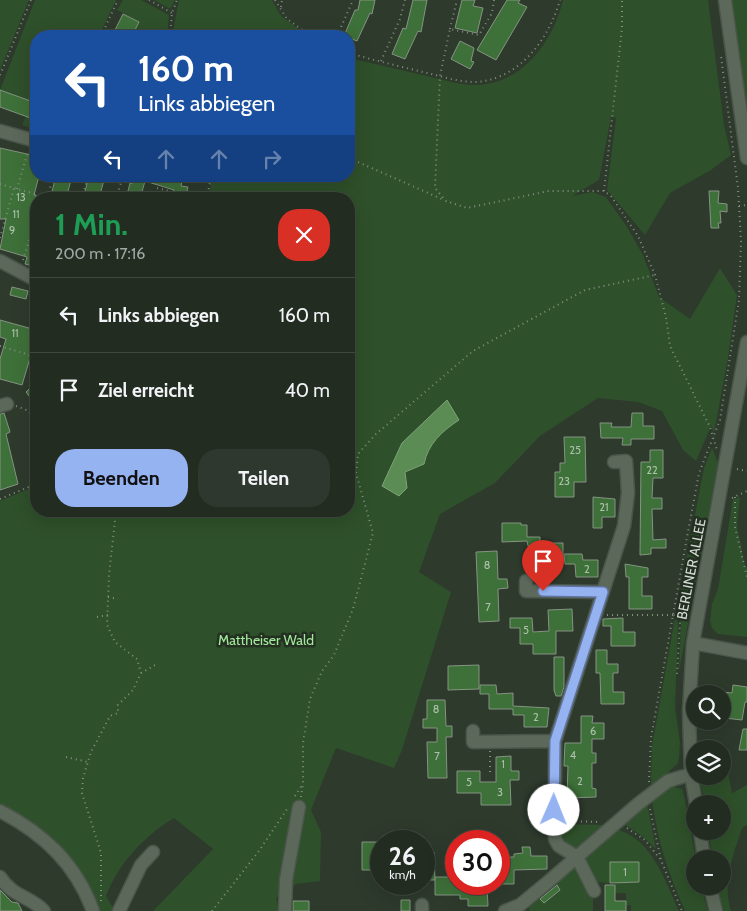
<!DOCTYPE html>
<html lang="de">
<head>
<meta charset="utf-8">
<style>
	body { margin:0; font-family:Cabin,sans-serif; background:#2e382e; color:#f1f3f6; height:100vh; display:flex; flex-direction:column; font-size:19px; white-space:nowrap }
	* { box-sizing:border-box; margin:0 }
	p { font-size:16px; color:#a2a7a5 }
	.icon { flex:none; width:28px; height:28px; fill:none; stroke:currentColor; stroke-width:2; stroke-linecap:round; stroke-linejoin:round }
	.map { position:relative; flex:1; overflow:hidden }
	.drawer { position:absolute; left:30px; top:192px; width:325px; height:325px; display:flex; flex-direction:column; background:#222c21; border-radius:20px; box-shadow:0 5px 20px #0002,0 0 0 1px #3f483f }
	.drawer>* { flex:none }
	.hud { position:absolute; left:30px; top:30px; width:325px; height:152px; border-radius:20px; box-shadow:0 5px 20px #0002,0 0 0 1px #3f483f; background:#1a4fa0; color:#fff; overflow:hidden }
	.controls { position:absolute; left:686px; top:685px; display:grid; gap:10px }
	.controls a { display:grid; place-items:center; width:45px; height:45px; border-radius:50%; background:#222c21; box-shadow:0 5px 20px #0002,0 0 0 1px #3f483f; font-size:25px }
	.speed { position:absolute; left:370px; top:830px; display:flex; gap:10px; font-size:25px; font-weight:700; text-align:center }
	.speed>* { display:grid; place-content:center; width:65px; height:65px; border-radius:50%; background:#222c21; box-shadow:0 5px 20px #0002,0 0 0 1px #3f483f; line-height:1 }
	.speed small { font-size:12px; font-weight:400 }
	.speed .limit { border:8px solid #d22; background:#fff; color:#111 }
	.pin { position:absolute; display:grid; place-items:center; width:42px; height:42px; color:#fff; margin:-51px -21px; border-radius:50% 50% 50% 0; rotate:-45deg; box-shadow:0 0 5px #0007 }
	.pin .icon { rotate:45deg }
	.me { position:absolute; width:55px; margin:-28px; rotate:1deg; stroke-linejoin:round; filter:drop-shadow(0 0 4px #0008) }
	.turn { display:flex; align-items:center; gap:18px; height:105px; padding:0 25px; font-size:22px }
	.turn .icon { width:65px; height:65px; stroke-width:2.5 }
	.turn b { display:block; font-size:35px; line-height:42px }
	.lanes { display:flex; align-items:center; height:48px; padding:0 25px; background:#0003; justify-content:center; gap:25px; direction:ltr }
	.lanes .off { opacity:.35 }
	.round { display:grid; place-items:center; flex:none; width:52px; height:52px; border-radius:20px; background:#2e382e }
	.head { display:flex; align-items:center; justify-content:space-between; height:85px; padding:0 25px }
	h1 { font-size:30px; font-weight:800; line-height:38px; color:#1e9e55 }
	.action { display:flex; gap:10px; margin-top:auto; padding:10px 25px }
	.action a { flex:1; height:58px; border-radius:20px; background:#95b2f1; color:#111; font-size:20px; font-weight:800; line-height:58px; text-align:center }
	.action a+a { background:#2e382e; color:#f1f3f6 }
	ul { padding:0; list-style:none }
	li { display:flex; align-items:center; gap:15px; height:75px; padding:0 25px; border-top:1px solid #3f483f }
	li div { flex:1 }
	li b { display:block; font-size:19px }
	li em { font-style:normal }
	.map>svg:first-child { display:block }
</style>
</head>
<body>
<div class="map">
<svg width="747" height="911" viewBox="0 0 747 911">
	<rect width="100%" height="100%" fill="#2d3a2c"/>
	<path fill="#2e502a" d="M0,0H29L0,70Z
		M35,0H116L99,36H36V103L0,90Z
		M123,0H141L169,15L167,36H132L139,22L117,10Z
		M154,0H175L170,9Z
		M179,0H272L281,16L308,36H172Z
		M563,0H708L724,125L731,155L711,170L670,193L645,235L607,190L616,118L611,117L599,180L572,196L592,192L606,197L627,227L643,255L659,297L690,319L720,268L737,295L728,358L714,433L711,426L696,461L683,450L662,411L638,402L598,398L540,436L495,483L440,514L419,572L451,592L402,750L394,768L336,748L311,810L321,832L320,881L296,884L276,898L279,911H153L213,849L174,818C144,836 119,863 106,896L115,911H90L58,856L0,814V501L36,486V511H349V199H208L213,176H349V58C375,64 401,70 427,76C443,80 460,85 477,85C524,83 553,41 563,0Z
		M730,0H747V106Z
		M26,116L35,119L36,130L22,125Z
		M712,448L718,463L679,672L681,622L676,614L704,468Z
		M740,497L737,526L745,566L747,567V637L718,634L712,628L710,621L712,604L718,589L733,499Z
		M675,618L678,623L675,708L680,742L679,758L678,763L651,789L652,746Z
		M723,757H725L732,793L747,785V825L742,828C733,856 722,882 731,911H724L717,886H722V859H712L709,831H722V804H705L699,776H722Z
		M672,786L682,789L684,796L696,859L695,886H701L708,911H685C668,873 658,842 652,801Z
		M647,804L656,849L642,836L624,824Z
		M557,824L609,825L583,848L575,849L559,839Z
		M619,830C653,841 665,881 679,911H631V905H626V893H615V883L639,882V862H610V883L594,882L582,862Z
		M577,864L593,895V911H529V905L539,897L544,903L560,890L556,884Z"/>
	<path fill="#5a8c54" stroke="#7ea37a" d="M447,400L459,420C442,431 428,444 424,464L405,472L407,488L399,496L382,486L402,443Z"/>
	<path fill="#3e7039" stroke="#859483" d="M360,0H375L372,14L370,13L357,41L344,36L355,10H358Z
		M413,0H427L421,32L418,31L405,59L392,54L403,28L406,29Z
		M462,0H475L473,6L483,8L477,33L455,28Z
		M507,0H520L518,3L527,7L496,60L477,50Z
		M123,14L139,22L132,36H112Z
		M460,41L474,48L471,61L474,62L470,69L451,59Z
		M0,90L36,103V120L0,107Z
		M0,148L36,156V176H39L34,195H36V267L25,264L27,257L0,249L6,219H0Z
		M56,176H72L66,199H50Z
		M89,176H105L99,199H83Z
		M135,176H183L181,186L188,187L185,199H171L174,190L145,181L140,199H126L130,183H133Z
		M709,191H719L718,203L727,204V212L720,211L721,223H718L719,228H711Z
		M12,287L28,291L26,299L10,295Z
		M0,320L36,330V349L33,348L22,385L0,379V359L6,339L0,337Z
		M36,383V405L26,392Z
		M4,413L10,432L6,434L18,484L0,490V414Z
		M632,413H643V426H654V439H631V445H622L623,438H601L600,423H612L611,427H631Z
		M564,437H585L586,482H574V497H555V472H560V463H565Z
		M650,450H663V478H653L652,498H662V509H652L653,540L666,539V548H651V554L640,555L641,462H650Z
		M593,497L615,499V517H602V528H593Z
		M502,523H521V525H527V537H540V546H528L527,541L502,542Z
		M540,543H563V559H540Z
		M497,551L498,579H507L508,588L498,589L499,621L479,622L476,552Z
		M564,554H582L583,560H598V577H576L575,564H565Z
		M625,564L648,568V577H642V596H652V609H629V577H626Z
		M572,609L573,631H556V654H533V644H520V628H510V618H532L533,632L549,631L548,610Z
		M623,618V632H635V646H611V626H603V619Z
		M596,650H607V664H618V673H613V692H624V704H601L600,673H596Z
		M554,657H564V687L561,696H556L554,690Z
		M479,665V689L448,690V666Z
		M480,685H496L497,694L513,693V706L549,708L547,727H524V715H513V709H489V694H480Z
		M733,685L747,687V702H745L742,720L724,718L723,692L732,693Z
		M427,700H445L446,726H452V737H446L447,778H428L427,742H437V728H423V719H427Z
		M581,716H593L592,723H604V739H592V753H596V763H592V788L596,789V797L567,798L568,766H564L565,743H581Z
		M743,729H747V750H739Z
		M511,756V771H519V780H510L511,805H481V793H457V771H480V782H496V757Z
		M362,842H381V870H362Z
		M522,847H530L531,856H547V869L514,870V884H499V857H514V854L523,853Z
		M434,852L435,880H424V853Z
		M610,862H639V882L610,883Z
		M435,877H454L456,879V884H475V887H487L488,906H468V899H460V895H435Z
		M557,885L560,890L544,903L540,899Z
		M605,885H615V901H626V911H605Z
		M0,890L12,902L18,903L22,911H0Z
		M401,900H410V911H401Z
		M293,901H309V911H293Z"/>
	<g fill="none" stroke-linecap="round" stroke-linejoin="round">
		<g stroke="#4a5549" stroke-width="15">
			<path id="minor" d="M725,0L747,158
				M0,131L36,141
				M0,261L36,280
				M0,406L7,404
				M526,581V591L603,592
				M693,643L747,653
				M473,731V742L555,741
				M696,804L691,774L689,712L693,643L747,342
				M0,811C44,834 76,864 93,911
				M700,831L704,859
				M0,877C14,898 30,896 44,911
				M710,886L716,911
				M594,891L577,857L559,846L555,839V741L624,526L628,493L626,461L614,462
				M119,911L141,865L153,852
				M285,911L286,880L299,807
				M422,911V905
				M505,911L520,905L548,882L638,804L668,781L691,774"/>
		</g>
		<path stroke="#848f83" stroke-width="2" stroke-dasharray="1 4" stroke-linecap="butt" d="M149,0L172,13
			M275,0L287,19L311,36
			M494,0L492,13L479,35L450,29L440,76L435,188L446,201L467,208L549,191H604L611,196L638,236L655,275L666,317L670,346L710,427L717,450
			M281,7L282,0
			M450,29L457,0
			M101,36L118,0
			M170,36L172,13L177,0
			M337,36L353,0
			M349,53C373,60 398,66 423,72C440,76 458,82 475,82C519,80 549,39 560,0
			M381,61L400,19L405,0
			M0,75L31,0
			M349,158L444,200
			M0,184L42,196V199
			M157,188L169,191L167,199
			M17,189L28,151
			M604,191L622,28V0
			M42,196L47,197L54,176
			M82,199L88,176
			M116,199L122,179
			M207,199L211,176
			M739,206L747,205
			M0,238L14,188
			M23,260L36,218
			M0,346L36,357
			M16,406L29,411L36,426
			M737,469L747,471
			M735,497V527L747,577
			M732,498L747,491
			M0,499L36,484
			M108,597L118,599
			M607,615H674
			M674,615L680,622L677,674
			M97,617L108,615
			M141,673L155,665
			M490,751V775
			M66,757L88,762
			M649,782L651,738L687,537L699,473L720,420L739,300L741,241L738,188L721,56
			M295,796L302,785
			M301,797L303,783V743L310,699L322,671L334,655L353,609L373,533L356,473L358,454L376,434L473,351L585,290L655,275
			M650,809L661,860L682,911
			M566,821L601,822
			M627,828L645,840L660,859
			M101,901V853L82,793L83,778L91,752L110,716L118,713V705L133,690L141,673L137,659L115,642L107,625L109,575L116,511
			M212,911L259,851L287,809"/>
		<use href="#minor" stroke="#5c695a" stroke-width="12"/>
	</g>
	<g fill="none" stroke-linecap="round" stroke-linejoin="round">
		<g stroke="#61749d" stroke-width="12">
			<path id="route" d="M543,591L603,592L555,741L554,810"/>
		</g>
		<use href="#route" stroke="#95b2f1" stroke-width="9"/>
	</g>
	<g text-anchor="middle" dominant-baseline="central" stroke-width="5" stroke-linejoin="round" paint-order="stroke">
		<g font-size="11" fill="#adc0ab">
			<text x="21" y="197">13</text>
			<text x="16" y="214">11</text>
			<text x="12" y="230">9</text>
			<text x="15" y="333">11</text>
			<text x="575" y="450">25</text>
			<text x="652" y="470">22</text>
			<text x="564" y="481">23</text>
			<text x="604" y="507">21</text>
			<text x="487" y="565">8</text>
			<text x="587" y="569">2</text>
			<text x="488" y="607">7</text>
			<text x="526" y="630">5</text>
			<text x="436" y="709">8</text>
			<text x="536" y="717">2</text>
			<text x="593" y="731">6</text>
			<text x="573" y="755">4</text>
			<text x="437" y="756">7</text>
			<text x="503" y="764">1</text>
			<text x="580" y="781">2</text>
			<text x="469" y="782">5</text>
			<text x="500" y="792">3</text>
			<text x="625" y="872">1</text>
		</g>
		<g font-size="14" fill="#d2dad1" stroke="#233022">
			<text transform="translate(691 569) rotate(-79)">BERLINER ALLEE</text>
		</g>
		<g font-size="14" fill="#a2e99a" stroke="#233022">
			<text x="266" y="640">Mattheiser Wald</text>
		</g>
	</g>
</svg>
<div class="controls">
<a><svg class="icon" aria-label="search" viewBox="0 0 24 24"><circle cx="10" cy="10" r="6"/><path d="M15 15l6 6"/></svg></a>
<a><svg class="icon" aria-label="layers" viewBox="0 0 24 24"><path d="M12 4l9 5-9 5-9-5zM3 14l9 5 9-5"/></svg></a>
<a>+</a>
<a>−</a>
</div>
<div class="speed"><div>26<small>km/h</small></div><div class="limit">30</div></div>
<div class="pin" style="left:543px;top:591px;background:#d93025"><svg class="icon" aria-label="arrive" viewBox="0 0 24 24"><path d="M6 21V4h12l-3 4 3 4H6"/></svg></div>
<svg class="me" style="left:554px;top:810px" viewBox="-20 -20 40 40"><circle r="19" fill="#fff"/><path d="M0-13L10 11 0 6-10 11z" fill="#95b2f1"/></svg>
<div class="hud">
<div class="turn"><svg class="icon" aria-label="left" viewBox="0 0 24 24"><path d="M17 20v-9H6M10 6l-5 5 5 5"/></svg><div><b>160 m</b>Links abbiegen</div></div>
<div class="lanes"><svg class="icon" aria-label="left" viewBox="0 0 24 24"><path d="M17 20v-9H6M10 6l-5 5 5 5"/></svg><svg class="icon off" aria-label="ahead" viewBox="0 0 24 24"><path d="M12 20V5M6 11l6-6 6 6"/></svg><svg class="icon off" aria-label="ahead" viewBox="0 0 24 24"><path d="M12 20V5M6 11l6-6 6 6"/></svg><svg class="icon off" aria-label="right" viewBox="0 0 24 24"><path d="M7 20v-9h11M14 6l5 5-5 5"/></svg></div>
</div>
<section class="drawer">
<div class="head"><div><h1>1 Min.</h1><p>200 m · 17:16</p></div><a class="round" style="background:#d93025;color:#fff"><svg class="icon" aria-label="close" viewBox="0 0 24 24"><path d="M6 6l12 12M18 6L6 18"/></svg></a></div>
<ul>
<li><svg class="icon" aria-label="left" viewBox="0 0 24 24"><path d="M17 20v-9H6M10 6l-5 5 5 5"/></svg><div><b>Links abbiegen</b></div><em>160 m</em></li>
<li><svg class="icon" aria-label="arrive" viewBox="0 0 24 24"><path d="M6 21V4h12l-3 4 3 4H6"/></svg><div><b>Ziel erreicht</b></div><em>40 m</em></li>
</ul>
<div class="action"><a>Beenden</a><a>Teilen</a></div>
</section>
</div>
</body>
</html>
